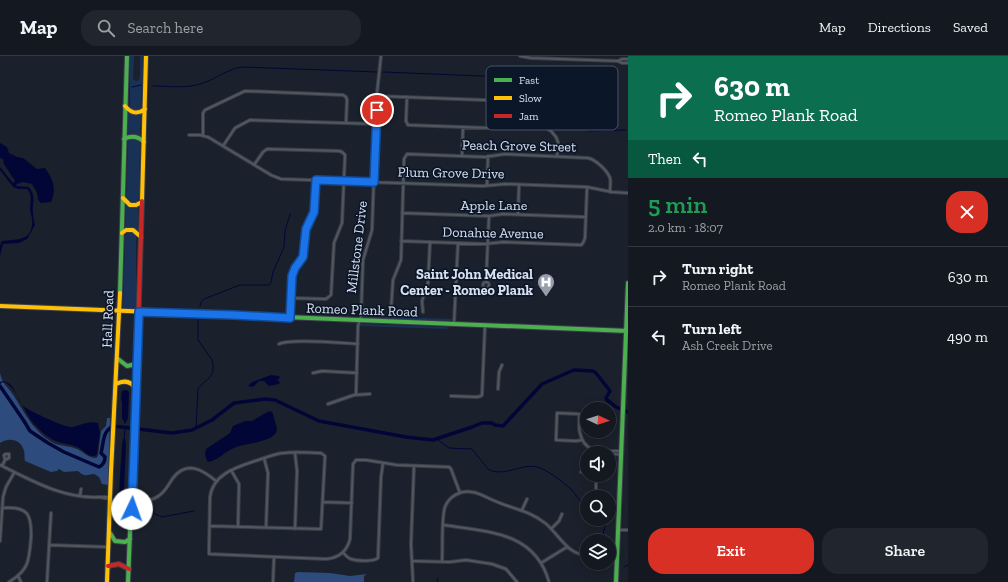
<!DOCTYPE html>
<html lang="en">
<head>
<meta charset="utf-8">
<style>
	body { margin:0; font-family:"Zilla Slab",serif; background:#21262e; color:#f1f3f6; height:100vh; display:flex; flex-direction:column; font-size:15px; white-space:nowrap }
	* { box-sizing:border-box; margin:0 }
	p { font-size:13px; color:#9da0a5 }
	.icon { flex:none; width:22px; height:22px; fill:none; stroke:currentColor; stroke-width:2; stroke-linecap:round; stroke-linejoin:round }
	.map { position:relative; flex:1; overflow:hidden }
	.panel { display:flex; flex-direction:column; background:#141921; width:380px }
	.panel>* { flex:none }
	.guide { background:#0b6e4f; color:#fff; overflow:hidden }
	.needle { width:26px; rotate:94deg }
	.buttons { position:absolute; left:580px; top:346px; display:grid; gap:8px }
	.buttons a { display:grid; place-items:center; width:36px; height:36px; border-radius:50%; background:#141921; box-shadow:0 2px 10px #0003,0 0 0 1px #33383f; font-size:20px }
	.pin { position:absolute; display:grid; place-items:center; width:34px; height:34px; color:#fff; margin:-17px; border:2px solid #fff; border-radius:50%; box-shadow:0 1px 4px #0007 }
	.me { position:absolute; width:44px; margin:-22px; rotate:3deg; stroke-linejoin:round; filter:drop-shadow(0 0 3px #0008) }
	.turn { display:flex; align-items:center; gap:14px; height:84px; padding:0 20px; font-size:18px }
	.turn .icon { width:52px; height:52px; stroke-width:2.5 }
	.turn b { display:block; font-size:28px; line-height:34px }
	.then { display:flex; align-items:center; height:38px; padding:0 20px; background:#0003; gap:8px; font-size:15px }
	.round { display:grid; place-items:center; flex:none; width:42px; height:42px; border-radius:16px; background:#21262e }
	.head { display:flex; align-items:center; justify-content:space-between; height:68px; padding:0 20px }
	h1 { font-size:24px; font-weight:600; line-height:30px; color:#1e9e55 }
	.cta { display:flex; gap:8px; margin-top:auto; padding:8px 20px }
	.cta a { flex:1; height:46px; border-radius:16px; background:#d93025; color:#fff; font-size:16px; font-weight:600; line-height:46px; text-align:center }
	.cta a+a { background:#21262e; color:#f1f3f6 }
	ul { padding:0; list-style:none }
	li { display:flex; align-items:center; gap:12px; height:60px; padding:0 20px; border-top:1px solid #33383f }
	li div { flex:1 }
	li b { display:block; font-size:15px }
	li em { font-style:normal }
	header { display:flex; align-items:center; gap:24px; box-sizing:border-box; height:56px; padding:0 20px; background:#141921; border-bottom:1px solid #33383f }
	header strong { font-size:19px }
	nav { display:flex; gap:22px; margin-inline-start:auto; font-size:14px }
	.search { width:280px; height:36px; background:#21262e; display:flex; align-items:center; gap:10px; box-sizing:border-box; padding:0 14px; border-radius:16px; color:#9da0a5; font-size:15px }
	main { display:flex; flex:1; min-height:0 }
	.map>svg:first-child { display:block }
</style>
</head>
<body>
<header>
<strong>Map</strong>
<div class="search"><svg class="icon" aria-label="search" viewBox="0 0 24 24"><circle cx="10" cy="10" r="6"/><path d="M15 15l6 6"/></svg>Search here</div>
<nav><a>Map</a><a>Directions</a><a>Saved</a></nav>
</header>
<main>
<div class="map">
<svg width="628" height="526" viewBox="0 0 628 526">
	<rect width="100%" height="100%" fill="#1b212c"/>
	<path fill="#1a3156" d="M130,0H134L133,23L136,25L139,24L140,20V0H143L141,51L138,55L133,54L130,50Z
		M128,56L133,58H141L140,81L128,79Z
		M135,82L138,84L140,88L139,143L136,146L132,147L126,142L128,86L129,83Z
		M126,149L130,150H138V175L133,172L125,173Z
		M127,176H133L136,181V252L135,253L123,252L125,180Z
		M362,260L453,263L450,265L364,262Z
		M362,268L447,271L448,273L360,270Z"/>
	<path fill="#2d4b7d" d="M0,317C2,328 9,332 14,340C25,358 36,379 56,388C63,390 70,390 77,393C84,396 88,402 96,402L98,400L101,375L106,370L107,362H110L108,429L102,428L99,421L94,418C87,419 84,421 78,415L64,416L59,413L57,415L51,416L25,405C24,401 25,398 24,395C21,383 9,381 0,387Z
		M298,516L330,517L350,520L367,518L364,520V526H294L295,517Z"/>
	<path fill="#020636" d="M0,87L7,91L9,97L17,101L23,102L37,113L45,112C53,123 57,133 51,146L41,147L38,144L37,137L32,128L23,126L17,128L16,130L29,131C34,138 34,142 33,150C32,156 34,164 35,169L27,183L19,187L3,188L0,200V189L2,185C14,183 30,186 32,169C33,164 31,159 30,154C30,146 33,139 27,133H18L13,131L0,114V111L13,127L15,125L4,108L3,103L0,102Z
		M271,319L279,320L280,322L277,324L280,326L279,328L269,330L264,325H259L253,331L248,330L252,326Z
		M3,325C17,327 15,345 26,352C33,356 63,371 71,371C80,370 88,364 98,367L100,377L97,398L95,400C87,401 85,395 79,392C72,388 63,388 56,385C48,382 41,375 36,370C24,359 18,332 4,326L1,327L0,329V326Z
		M125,334H127L129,336L128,362L125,368L122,362V347L121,343L122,335Z
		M270,355L273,357C273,364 280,372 275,378C270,385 248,388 239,390C228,393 220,403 209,406L207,405L205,399L206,393L230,377L233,370L245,365H252C257,362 265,357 270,355Z
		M125,382L126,388L124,436L126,442L124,445L123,464L120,465C118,461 121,458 120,453C118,432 121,410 122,389L123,383Z"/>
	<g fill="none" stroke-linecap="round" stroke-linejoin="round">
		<path stroke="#020636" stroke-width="1" d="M383,16L530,22L584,73L589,75L626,74
			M153,30C169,30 187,33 203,27C216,23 229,12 243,11L377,16
			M132,31L141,29
			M200,250L201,246L204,243L240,229H269L271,226L273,216L284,191L285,175L290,158
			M196,372L198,333C204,323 217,323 212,304L198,284V264
			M437,383L449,392L472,393L488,413C502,422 522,407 537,411C546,413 563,426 571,433C577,439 580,447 587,452
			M124,384L125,372
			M139,451L162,461L194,455
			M605,485C600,476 607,472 606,463
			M609,491L612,494
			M624,511L628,509
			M437,526L438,523"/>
		<path stroke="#020636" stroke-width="3.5" d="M0,330L24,365L30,375L48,387L64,396L99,411C103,409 105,405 105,401L101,397C104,386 102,376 113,370L172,377L192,374L212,364L234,347L265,343L275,344L319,365L406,381L433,384L472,371L482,367H492L495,369L503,370L542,328L574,314L593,315L596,317L610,335L606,342L607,344L616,351L628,356"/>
		<g stroke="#3a3e48" stroke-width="4">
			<path id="street" d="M520,0L531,2L618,5L622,7H628
				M618,5L622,3H628
				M377,40L511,45C523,49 524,58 524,70
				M407,41L406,65L408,69L488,72L506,70L544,71L551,75L556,81L558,86L557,100
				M189,79H200L208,81L271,119L281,123L483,130L505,128L587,131L612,136L628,137
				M203,79V57L205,54L245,35L343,39L346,41L347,44L346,67
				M223,90L235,72L250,64L376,68
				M462,99L463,71
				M254,109L263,96L267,93L339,95L342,96L345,99L342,167L334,187L331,239L326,243L291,242
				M487,130L488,100
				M402,157L489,160L503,158L586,161
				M518,158L519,129
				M401,185L485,188L503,186L581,189L583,187L585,182L587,132
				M486,226L489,160
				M483 229a3 3 0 1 1 6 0a3 3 0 1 1-6 0Z
				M391,254L393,224L401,204L404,103L407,98L485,101L505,98L588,102C596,104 607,114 610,122C611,126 610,131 610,136
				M423,256L422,245L428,227L430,186
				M290,262L292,220L295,212L303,201L306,173L314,156L316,124
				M454,268L458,187
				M279,288C290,282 342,287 358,288
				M313,317L322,315L357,317
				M498,333L499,316L502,309
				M356,339L358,270L361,260L363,204L372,174L377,37L381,0
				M451,340L477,341L481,340L482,339L485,269
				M328,348L354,339L370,338
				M582,384L576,385L556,384L557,357L579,358C580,364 578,371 580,377C585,400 605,394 622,395
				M295,397L297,415L295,473
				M609,397L622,399
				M264,402L268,417L266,472
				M0,409C31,424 63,443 99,441
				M2,410L5,404L9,402V398H6L4,399L5,404
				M231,414L239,428L238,471
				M581,416L587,415
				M596,419V434
				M80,440L81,433
				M110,443L99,441H110
				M133,444C141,444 150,446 157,441C165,437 168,429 173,422C187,404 203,414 216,425
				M323,446L352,447
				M2,452C28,450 32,458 31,482C29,505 29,514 9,526
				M522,454L527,443
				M444,469C487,476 535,475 549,526
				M210,470L321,473L325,400L321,397C309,397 296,395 284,397C277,397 268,401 261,403C241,410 213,416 210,441L209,494V498L326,503C339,502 347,495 350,483L353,408L356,404H366L397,409L449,411L451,413L460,437
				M551,473L559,465L562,458
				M619,474H628
				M0,485L3,441L6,431L14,417
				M49,489L108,491
				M343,496C345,499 348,502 351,503C357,505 373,506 378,502L381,421L383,407
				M413,505L450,506L466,504L492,508L506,513L517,526
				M442,506C443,492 441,463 445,451C449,440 461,434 472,436C480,437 487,442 495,445C513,453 528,454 545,467C559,478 567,499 587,499
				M541,507L567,491
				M18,520L21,526
				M47,526L51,457
				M273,526L274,501
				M413,526L411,488L414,410"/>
		</g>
		<g stroke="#3a3e48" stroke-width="6">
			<path id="fast" d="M124,83C132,79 138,80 144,86
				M120,237L127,0
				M285,261L628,275
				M118,303L127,310L132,309L137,306
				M110,477L115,485L125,486L130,483
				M128,526L138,274
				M616,526L628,227"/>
		</g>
		<g stroke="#3a3e48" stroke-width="6">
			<path id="slow" d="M125,50C131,57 137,59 145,53
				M123,142L130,149H136L142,146
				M142,145L146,0
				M122,177L126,174H133L141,181
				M0,250L285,261
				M116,328C124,324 131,325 136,333
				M107,526L111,415L120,237"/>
		</g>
		<g stroke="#3a3e48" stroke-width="6">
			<path id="jam" d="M138,274L142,145
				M108,510L119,508L129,513"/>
		</g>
		<use href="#street" stroke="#51575e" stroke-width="2"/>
		<use href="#fast" stroke="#4caf50" stroke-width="4"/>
		<use href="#slow" stroke="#ffc107" stroke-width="4"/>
		<use href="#jam" stroke="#c62828" stroke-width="4"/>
	</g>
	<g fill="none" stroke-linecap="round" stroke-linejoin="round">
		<g stroke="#114b97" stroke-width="10">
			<path id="route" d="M132,453L139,256L234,259L290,262L292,220L295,212L303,201L306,173L314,156L316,124L374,126L377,54"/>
		</g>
		<use href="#route" stroke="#1a73e8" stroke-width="7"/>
	</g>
	<defs>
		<g id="hospital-pin" transform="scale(0.9)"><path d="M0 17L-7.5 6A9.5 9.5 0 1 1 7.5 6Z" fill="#969eab" stroke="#0b1629"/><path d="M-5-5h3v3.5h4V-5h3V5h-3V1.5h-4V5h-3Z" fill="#fff"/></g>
	</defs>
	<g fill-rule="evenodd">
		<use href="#hospital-pin" x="546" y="226"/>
	</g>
	<g text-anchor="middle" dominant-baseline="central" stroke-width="3.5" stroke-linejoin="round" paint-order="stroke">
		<g font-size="14" fill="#d9e1ef" stroke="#0b1629">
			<text transform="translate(519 90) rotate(1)">Peach Grove Street</text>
			<text transform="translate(451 117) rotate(1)">Plum Grove Drive</text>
			<text x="494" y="149">Apple Lane</text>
			<text transform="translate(493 177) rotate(1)">Donahue Avenue</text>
			<text transform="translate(357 191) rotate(-83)">Millstone Drive</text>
			<text transform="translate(362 254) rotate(2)">Romeo Plank Road</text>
			<text transform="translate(108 263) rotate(-88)">Hall Road</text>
		</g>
		<g font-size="14" font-weight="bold" fill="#d9e1ef" stroke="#0b1629" text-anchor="end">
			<text x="533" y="218">Saint John Medical<tspan x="533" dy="16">Center - Romeo Plank</tspan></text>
		</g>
	</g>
	<rect x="486" y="10" width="132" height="64" rx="6" fill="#0b1629" stroke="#495364" stroke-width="1"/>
	<rect x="494" y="22" width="18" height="4" fill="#4caf50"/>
	<rect x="494" y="40" width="18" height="4" fill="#ffc107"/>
	<rect x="494" y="58" width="18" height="4" fill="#c62828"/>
	<g font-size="11" fill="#d9e1ef">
		<text x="519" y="28">Fast</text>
		<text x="519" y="46">Slow</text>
		<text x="519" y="64">Jam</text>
	</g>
</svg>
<div class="buttons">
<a><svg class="needle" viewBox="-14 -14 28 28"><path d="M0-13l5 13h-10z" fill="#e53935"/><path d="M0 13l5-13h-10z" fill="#9da0a5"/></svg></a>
<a><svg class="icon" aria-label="sound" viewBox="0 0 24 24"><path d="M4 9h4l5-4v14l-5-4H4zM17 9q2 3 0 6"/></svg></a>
<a><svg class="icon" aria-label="search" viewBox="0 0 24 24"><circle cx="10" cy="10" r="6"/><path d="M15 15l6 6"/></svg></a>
<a><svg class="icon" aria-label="layers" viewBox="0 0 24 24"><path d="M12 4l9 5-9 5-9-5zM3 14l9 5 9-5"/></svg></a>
</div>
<div class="pin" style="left:377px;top:54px;background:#d93025"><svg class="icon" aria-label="arrive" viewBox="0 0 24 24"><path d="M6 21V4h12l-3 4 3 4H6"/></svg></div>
<svg class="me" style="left:132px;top:453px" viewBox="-20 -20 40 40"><circle r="19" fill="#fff"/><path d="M0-13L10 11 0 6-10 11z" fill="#1a73e8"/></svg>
</div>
<section class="panel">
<div class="guide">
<div class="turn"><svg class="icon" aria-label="right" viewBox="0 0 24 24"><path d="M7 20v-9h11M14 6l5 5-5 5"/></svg><div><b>630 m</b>Romeo Plank Road</div></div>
<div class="then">Then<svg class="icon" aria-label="left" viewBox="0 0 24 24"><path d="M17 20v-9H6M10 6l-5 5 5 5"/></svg></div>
</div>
<div class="head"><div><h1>5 min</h1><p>2.0 km · 18:07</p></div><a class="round" style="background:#d93025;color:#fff"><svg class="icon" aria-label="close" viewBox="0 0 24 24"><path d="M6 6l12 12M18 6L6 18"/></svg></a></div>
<ul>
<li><svg class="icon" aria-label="right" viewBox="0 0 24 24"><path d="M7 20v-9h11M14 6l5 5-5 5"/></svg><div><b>Turn right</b><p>Romeo Plank Road</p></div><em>630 m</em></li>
<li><svg class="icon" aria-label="left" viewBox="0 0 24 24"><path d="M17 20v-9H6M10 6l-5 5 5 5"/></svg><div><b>Turn left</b><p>Ash Creek Drive</p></div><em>490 m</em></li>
</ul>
<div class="cta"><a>Exit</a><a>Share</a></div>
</section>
</main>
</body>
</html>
